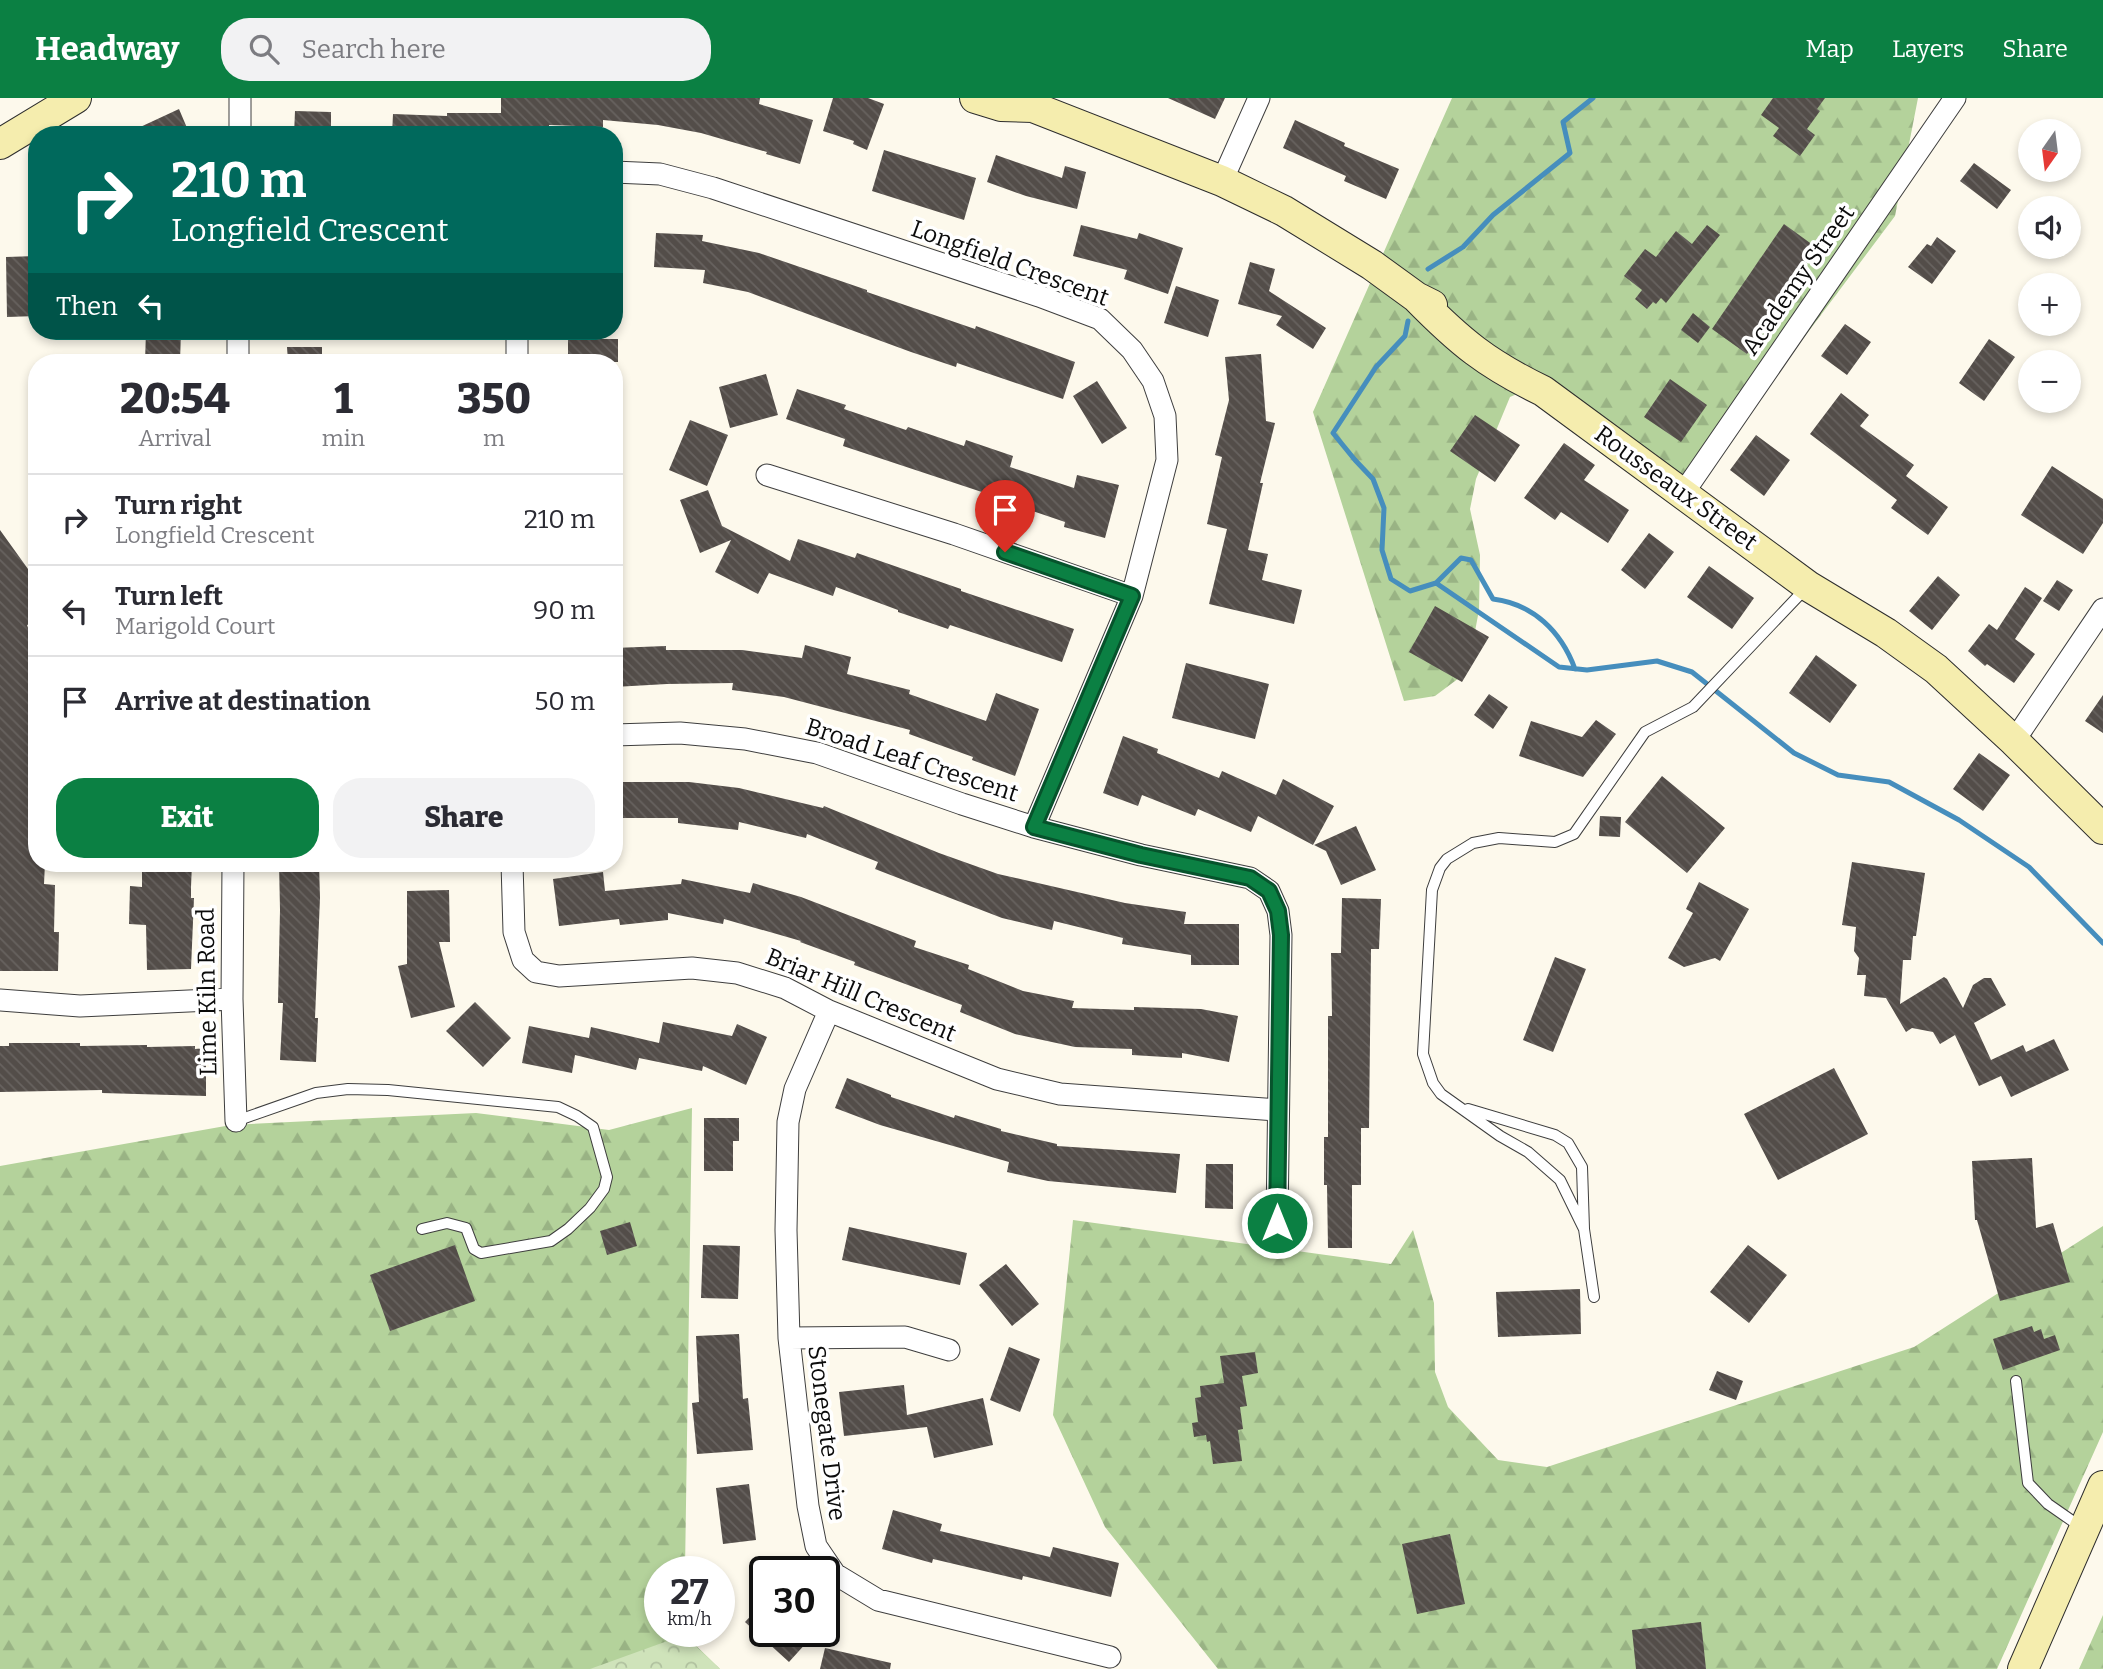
<!DOCTYPE html>
<html lang="en">
<head>
<meta charset="utf-8">
<style>
	body { margin:0; font-family:Bitter,serif; background:#f2f2f3; color:#2b2b33; height:100vh; display:flex; flex-direction:column; font-size:26px; white-space:nowrap }
	* { box-sizing:border-box; margin:0 }
	p { font-size:23px; color:#7c7c81 }
	.icon { flex:none; width:38px; height:38px; fill:none; stroke:currentColor; stroke-width:2; stroke-linecap:round; stroke-linejoin:round }
	.map { position:relative; flex:1; overflow:hidden }
	.drawer { position:absolute; left:28px; top:256px; width:595px; height:518px; display:flex; flex-direction:column; background:#fff; border-radius:28px; box-shadow:0 4px 10px #0003 }
	.drawer>* { flex:none }
	.top-card { position:absolute; left:28px; top:28px; width:595px; height:214px; border-radius:28px; box-shadow:0 4px 10px #0003; background:#00695c; color:#fff; overflow:hidden }
	.needle { width:46px; rotate:194deg }
	.buttons { position:absolute; left:2018px; top:21px; display:grid; gap:14px }
	.buttons a { display:grid; place-items:center; width:63px; height:63px; border-radius:50%; background:#fff; box-shadow:0 4px 10px #0003; font-size:35px }
	.speed { position:absolute; left:644px; top:1458px; display:flex; gap:14px; font-size:35px; font-weight:700; text-align:center }
	.speed>* { display:grid; place-content:center; width:91px; height:91px; border-radius:50%; background:#fff; box-shadow:0 4px 10px #0003; line-height:1 }
	.speed small { font-size:18px; font-weight:400 }
	.speed .limit { border:4px solid #111; border-radius:10px; background:#fff; color:#111 }
	.pin { position:absolute; display:grid; place-items:center; width:60px; height:60px; color:#fff; margin:-72px -30px; border-radius:50% 50% 50% 0; rotate:-45deg; box-shadow:0 0 7px #0007 }
	.pin .icon { rotate:45deg }
	.me { position:absolute; width:77px; margin:-38px; rotate:0deg; stroke-linejoin:round; filter:drop-shadow(0 0 5px #0008) }
	.turn { display:flex; align-items:center; gap:24px; height:147px; padding:0 28px; font-size:32px }
	.turn .icon { width:91px; height:91px; stroke-width:2.5 }
	.turn b { display:block; font-size:49px; line-height:60px }
	.then { display:flex; align-items:center; height:66px; padding:0 28px; background:#0003; gap:14px; font-size:26px }
	.eta { display:flex; justify-content:space-evenly; align-items:center; height:119px; text-align:center }
	.eta b { font-size:42px; font-weight:800; line-height:49px }
	.cta { display:flex; gap:14px; margin-top:auto; padding:14px 28px }
	.cta a { flex:1; height:80px; border-radius:28px; background:#0b8043; color:#fff; font-size:28px; font-weight:800; line-height:80px; text-align:center }
	.cta a+a { background:#f2f2f3; color:#2b2b33 }
	ul { padding:0; list-style:none }
	li { display:flex; align-items:center; gap:21px; height:91px; padding:0 28px; border-top:2px solid #e1e1e2 }
	li div { flex:1 }
	li b { display:block; font-size:26px }
	li em { font-style:normal }
	header { display:flex; align-items:center; gap:42px; box-sizing:border-box; height:98px; padding:0 35px; background:#0b8043; color:#fff }
	header strong { font-size:33px }
	nav { display:flex; gap:38px; margin-inline-start:auto; font-size:24px }
	.search { width:490px; height:63px; background:#f2f2f3; display:flex; align-items:center; gap:18px; box-sizing:border-box; padding:0 24px; border-radius:28px; color:#7c7c81; font-size:26px }
	.map>svg:first-child { display:block }
</style>
</head>
<body>
<header>
<strong>Headway</strong>
<div class="search"><svg class="icon" aria-label="search" viewBox="0 0 24 24"><circle cx="10" cy="10" r="6"/><path d="M15 15l6 6"/></svg>Search here</div>
<nav><a>Map</a><a>Layers</a><a>Share</a></nav>
</header>
<div class="map">
<svg width="2103" height="1571" viewBox="0 0 2103 1571">
	<defs>
		<pattern id="forest-firs" width="22" height="20" patternUnits="userSpaceOnUse" patternTransform="scale(1.75)"><rect width="22" height="20" fill="#b4d29b"/><path d="M5 1l3.5 6h-7zM16 11l3.5 6h-7z" fill="#99b384"/></pattern>
		<pattern id="park-crowns" width="20" height="18" patternUnits="userSpaceOnUse" patternTransform="scale(1.75)"><rect width="20" height="18" fill="#cfe3ba"/><path d="M2 6a3 3 0 1 1 6 0M12 15a3 3 0 1 1 6 0" fill="none" stroke="#b0c19f"/></pattern>
		<pattern id="building-back-hatch" width="6" height="6" patternUnits="userSpaceOnUse" patternTransform="scale(1.75)"><rect width="6" height="6" fill="#534d49"/><path d="M-1 5l2 2M0 0l6 6M5-1l2 2" fill="none" stroke="#67625f"/></pattern>
	</defs>
	<rect width="100%" height="100%" fill="#fdf9ec"/>
	<path fill="url(#forest-firs)" d="M1452,0H1918L1895,118L1681,404L1526,292L1510,299L1476,381L1470,411L1480,457L1479,512L1470,560L1459,580L1435,598L1404,603L1313,314Z
		M692,1010L685,1473L660,1474V1533H684L685,1537L720,1571H0V1068L231,1027L476,1015L609,1032Z
		M1073,1122L1391,1166L1413,1132L1434,1205L1435,1274L1448,1309L1498,1362L1547,1369L1914,1249L2103,1128V1334L1997,1571H1218L1105,1429L1053,1317Z
		M2103,1517V1571H2079Z"/>
	<path fill="url(#park-crowns)" d="M684,1537L720,1571H590Z"/>
	<g fill="none" stroke-linecap="round" stroke-linejoin="round">
		<path stroke="#468ebd" stroke-width="5" d="M1428,171L1463,149L1493,117L1570,55L1563,24L1593,0
			M1408,223L1405,238L1376,269L1333,335L1355,362L1373,381L1384,410L1382,452L1391,481L1410,493L1436,485L1559,569L1587,572L1657,563L1692,574L1794,655L1838,677L1889,684L1959,722L2029,769L2103,845
			M1436,485L1461,460L1471,462L1493,501C1533,506 1561,533 1575,571"/>
	</g>
	<path fill="url(#building-back-hatch)" d="M501,0H760L759,6L813,22L800,66L766,56L767,54L701,35L658,27L603,22V29L549,27V37H392L393,16L447,18V15H501Z
		M833,0H868L884,6L867,52L853,46L854,43L823,33Z
		M1168,0H1225L1215,21Z
		M1773,0H1825L1817,11L1820,13L1807,31L1815,37L1800,58L1773,38L1779,30L1761,17Z
		M179,11L190,37H123Z
		M295,13L331,14V37H294Z
		M1295,22L1345,45L1344,48L1399,71L1386,101L1344,83L1346,78L1283,50Z
		M884,52L976,80L964,122L872,93Z
		M996,57L1062,80L1065,68L1086,74L1077,111L1026,98L987,84Z
		M1974,65L2011,92L1997,111L1960,83Z
		M1784,126L1817,150L1768,218L1772,221L1747,256L1712,231Z
		M1081,127L1137,141L1139,135L1183,150L1168,196L1124,181L1127,172L1073,158Z
		M1707,127L1720,137L1666,205L1661,200L1656,206L1653,204L1647,211L1635,201L1642,192L1624,178L1645,151L1656,159L1676,133L1692,146Z
		M656,135L703,137L702,143L759,155L867,192V194L975,231L976,228L1075,264L1063,301L957,265L956,269L911,254L748,194L703,185L705,172L654,169Z
		M1937,139L1956,153L1932,186L1908,169L1927,146L1931,148Z
		M37,158V218L7,219L6,159Z
		M1250,164L1275,171L1269,193L1326,230L1313,251L1276,227L1282,218L1238,206Z
		M1176,188L1219,202L1208,239L1164,225Z
		M1693,215L1710,229L1698,245L1681,232Z
		M1845,226L1871,244L1847,277L1821,258Z
		M146,233H181L180,264H145Z
		M568,241H618V264H568Z
		M1989,241L2015,259L1984,303L1959,285Z
		M287,249H322V264H288Z
		M1261,256L1266,323L1275,325L1260,385H1263L1248,452L1268,456L1262,482L1302,492L1294,526L1209,506L1227,431L1207,426L1222,359L1215,357L1229,302L1225,259Z
		M766,276L778,317L730,330L719,289Z
		M1670,281L1707,307L1681,344L1644,319Z
		M1097,283L1127,330L1102,346L1073,298Z
		M797,291L846,307L844,311L906,332L908,329L964,348L966,342L1013,358L1010,369L1074,390L1077,377L1119,387L1105,440L1064,429L1065,424L1009,405V403L843,348L845,341L786,321Z
		M1841,295L1869,317L1860,328L1914,367L1906,378L1948,409L1928,437L1891,410L1897,402L1810,336Z
		M1475,317L1520,347L1495,384L1450,353Z
		M690,322L728,337L707,388L669,372Z
		M1756,337L1790,362L1764,398L1730,372Z
		M1564,345L1595,367L1584,382L1629,412L1608,445L1561,414L1555,422L1524,400Z
		M2052,368L2103,401V425L2083,456L2021,417Z
		M708,392L722,428L790,463L798,441L855,460L857,455L961,491V493L1074,531L1062,564L950,527L948,531L898,514V512L836,489L833,498L769,475L758,496L715,474L731,442L700,455L680,402Z
		M0,432L28,471L37,499V503L30,505L35,524L27,527L37,556V765H45L44,786L55,787L54,834H59L58,873H0Z
		M1649,435L1674,454L1645,491L1621,472Z
		M1709,468L1754,500L1732,531L1687,499Z
		M1938,478L1960,497L1932,532L1909,513Z
		M2057,482L2073,492L2059,513L2043,503Z
		M2025,489L2042,500L2015,541L2035,556L2014,585L1987,566L1985,568L1968,553L1989,526L1997,532Z
		M1435,508L1489,539L1462,584L1409,554Z
		M805,547L851,559L847,576L910,592L909,596L986,623L996,595L1039,611L1015,678L972,662L973,659L909,636L910,632L784,599L732,592L733,585L667,586L614,589V550L666,548V552H742L802,560Z
		M1816,557L1857,587L1830,625L1789,595Z
		M1186,565L1269,586L1255,641L1172,620Z
		M1489,596L1508,609L1493,631L1474,617Z
		M2103,597V635L2085,623Z
		M1596,622L1616,636L1583,679L1519,658L1531,623L1582,639Z
		M1123,638L1158,651L1157,655L1219,680L1222,673L1276,697L1283,681L1334,708L1313,747L1258,718L1251,734L1198,711L1195,718L1142,697L1138,708L1103,695Z
		M1979,655L2010,677L1983,713L1953,691Z
		M1662,678L1725,730L1687,775L1625,724Z
		M615,684H689L739,690L823,710L824,708L939,755L998,776L1125,805L1186,814L1184,826H1239V867H1191V857L1122,846L1123,840L1054,823L1052,832L1002,820L875,771L878,764L807,736L806,740L739,724L738,732L678,725V720H615Z
		M1600,718L1621,719L1620,739L1599,738Z
		M1356,728L1376,772L1341,787L1326,753L1314,747Z
		M1852,764L1925,775L1916,838H1913L1911,862H1903L1900,906L1944,879L1947,881L1963,910L1973,887L1984,880H1991L2006,907L1974,925L1991,962L2023,947L2026,954L2054,941L2069,972L2011,999L2001,978L1979,988L1955,937L1940,946L1933,934L1912,930L1906,934L1886,900L1864,898L1866,877H1857L1859,860L1854,853L1856,829L1842,827Z
		M142,765H192L191,789V800H194L191,871L147,872L146,827L129,826L130,788L142,789Z
		M279,765H319L320,800L315,920H318L316,964L280,962L283,905H278L280,812Z
		M603,774L605,793L681,786L682,781L750,795L753,785L801,799L916,843L914,849L969,867L968,871L1023,893L1074,903L1072,910L1134,912V909L1201,911L1238,918L1229,964L1182,955V960L1132,957V951L1075,949L1015,936L960,914L962,907L854,867L855,864L800,844L801,843L724,821L723,826L668,815V822L620,827L619,821L559,828L553,781Z
		M1699,784L1749,811L1720,863L1715,860L1684,869L1668,860L1693,815L1686,811Z
		M449,792L450,844H439L455,909L411,920L398,868L407,866V793Z
		M1342,800L1381,801L1379,851H1371L1369,1030H1361V1087H1352V1150H1328L1327,1087H1324V1039H1328V918H1332L1331,855H1341Z
		M1555,859L1586,871L1553,954L1523,942Z
		M475,904L511,940L483,969L446,933Z
		M663,924L732,938L737,926L767,939L746,987L703,968L702,973L639,960L636,972L575,957L572,975L522,965L529,928L589,940L591,929L659,945Z
		M9,945H80V948L147,947V949L195,948V951L206,950V998L102,995V992L0,994V948H9Z
		M1834,970L1868,1036L1778,1082L1744,1016Z
		M847,980L891,997V999L954,1020L955,1017L1001,1031V1033L1057,1046V1048L1180,1056L1176,1095L1048,1083L1007,1074L1009,1064L880,1027L835,1010Z
		M704,1020H739V1043H733V1073H704Z
		M2032,1060L2036,1130L2053,1125L2070,1184L2000,1203L1977,1122H1975L1972,1063Z
		M1206,1066H1233V1111L1205,1110Z
		M630,1124L637,1148L607,1157L600,1133Z
		M849,1129L967,1155L960,1187L842,1162Z
		M455,1147L475,1203L390,1233L370,1177Z
		M703,1147L740,1148L738,1201L701,1200Z
		M1748,1147L1787,1177L1749,1225L1710,1194Z
		M1006,1166L1039,1206L1012,1228L979,1187Z
		M1580,1191L1581,1236L1498,1239L1496,1194Z
		M2032,1228L2034,1234L2041,1231L2044,1241L2055,1237L2060,1252L2003,1272L1993,1241Z
		M739,1236L743,1301L748,1300L753,1352L697,1356L692,1305L699,1304L696,1238Z
		M1009,1249L1040,1261L1020,1314L990,1302Z
		M1255,1254L1258,1275L1242,1278L1247,1308L1240,1309L1243,1331L1238,1332L1242,1363L1213,1366L1210,1343L1207,1344L1206,1337L1194,1339L1192,1325L1198,1324L1195,1300L1201,1299L1200,1288L1224,1285L1220,1258Z
		M1717,1273L1743,1283L1736,1302L1709,1292Z
		M904,1287L907,1317L983,1300L993,1347L934,1360L927,1329L844,1338L839,1294Z
		M749,1386L756,1442L723,1446L716,1390Z
		M893,1412L942,1426L940,1433L1050,1459L1053,1449L1119,1465L1111,1499L1023,1478L1022,1482L933,1461L932,1465L882,1451Z
		M1450,1436L1465,1506L1417,1516L1402,1446Z
		M765,1503V1533H817L789,1564L745,1524Z
		M1701,1524L1706,1571H1636L1632,1532Z
		M825,1550L891,1565L890,1571H820Z"/>
	<g fill="none" stroke-linecap="round" stroke-linejoin="round">
		<g stroke="#3e3e3e" stroke-width="12">
			<path id="lane" d="M1468,1011L1555,1037L1568,1045L1582,1069L1584,1131L1594,1199
				M236,1023L316,995L348,991L388,992L558,1009L577,1018L593,1029L607,1079L604,1091L590,1110L568,1131L551,1143L481,1155L474,1151L466,1130L447,1125L422,1131
				M1584,1131L1560,1082L1528,1054L1500,1038L1441,996L1433,985L1423,956L1432,792L1440,770L1447,761L1473,745L1499,740L1555,744L1574,736L1645,634L1693,609L1806,490
				M2016,1283L2028,1385L2048,1406L2081,1429"/>
		</g>
		<g stroke="#3e3e3e" stroke-width="23">
			<path id="street" d="M240,37V0
				M614,74L660,76L713,90L1039,198L1100,221L1132,252L1153,283L1165,318L1167,362L1132,498L1034,729
				M1222,83L1259,0
				M238,264V233
				M517,264V233
				M767,377L954,436L1132,498
				M1684,394L1955,0
				M614,637L680,635L745,641L817,655L962,706L1034,729L1141,757L1250,780L1269,793L1278,813L1281,837L1277,1125
				M2014,643L2103,511
				M233,765L232,901L236,1023
				M512,765L514,834L523,862L536,874L559,878L692,870L737,875L785,890L829,913L997,981L1060,996L1277,1012
				M0,902L80,908L232,901
				M829,913L795,991L788,1024L786,1132L789,1240L808,1408L816,1448L835,1476L878,1502L1110,1559
				M789,1240L905,1239L949,1252"/>
		</g>
		<g stroke="#2d2d2d" stroke-width="32">
			<path id="secondary" d="M975,0L1001,8L1033,9
				M1018,0L1033,9L1222,83L1284,113L1372,167L1416,199L1432,207
				M0,46L76,0
				M1416,199C1460,244 1487,266 1543,293L1808,488L1886,535L1936,571L2014,643L2103,731
				M2023,1571L2103,1388"/>
		</g>
		<use href="#lane" stroke="#fff" stroke-width="10"/>
		<use href="#street" stroke="#fff" stroke-width="21"/>
		<use href="#secondary" stroke="#f5edae" stroke-width="30"/>
	</g>
	<g fill="none" stroke-linecap="round" stroke-linejoin="round">
		<g stroke="#07532c" stroke-width="18">
			<path id="route" d="M1005,454L1132,498L1034,729L1141,757L1250,780L1269,793L1278,813L1281,837L1277,1125"/>
		</g>
		<use href="#route" stroke="#0b8043" stroke-width="12"/>
	</g>
	<g text-anchor="middle" dominant-baseline="central" stroke-width="7" stroke-linejoin="round" paint-order="stroke">
		<g font-size="24" fill="#0b0b0b" stroke="#fff">
			<text transform="translate(1010 165) rotate(20)">Longfield Crescent</text>
			<text transform="translate(1798 182) rotate(-55)">Academy Street</text>
			<text transform="translate(1676 390) rotate(36)">Rousseaux Street</text>
			<text transform="translate(912 662) rotate(18)">Broad Leaf Crescent</text>
			<text transform="translate(207 894) rotate(-91)">Lime Kiln Road</text>
			<text transform="translate(861 897) rotate(23)">Briar Hill Crescent</text>
			<text transform="translate(827 1335) rotate(83)">Stonegate Drive</text>
		</g>
	</g>
</svg>
<div class="buttons">
<a><svg class="needle" viewBox="-14 -14 28 28"><path d="M0-13l5 13h-10z" fill="#e53935"/><path d="M0 13l5-13h-10z" fill="#7c7c81"/></svg></a>
<a><svg class="icon" aria-label="sound" viewBox="0 0 24 24"><path d="M4 9h4l5-4v14l-5-4H4zM17 9q2 3 0 6"/></svg></a>
<a>+</a>
<a>−</a>
</div>
<div class="speed"><div>27<small>km/h</small></div><div class="limit">30</div></div>
<div class="pin" style="left:1005px;top:454px;background:#d93025"><svg class="icon" aria-label="arrive" viewBox="0 0 24 24"><path d="M6 21V4h12l-3 4 3 4H6"/></svg></div>
<svg class="me" style="left:1277px;top:1125px" viewBox="-20 -20 40 40"><circle r="17" fill="#0b8043" stroke="#fff" stroke-width="3"/><path d="M0-11L8 9 0 5-8 9z" fill="#fff"/></svg>
<div class="top-card">
<div class="turn"><svg class="icon" aria-label="right" viewBox="0 0 24 24"><path d="M7 20v-9h11M14 6l5 5-5 5"/></svg><div><b>210 m</b>Longfield Crescent</div></div>
<div class="then">Then<svg class="icon" aria-label="left" viewBox="0 0 24 24"><path d="M17 20v-9H6M10 6l-5 5 5 5"/></svg></div>
</div>
<section class="drawer">
<div class="eta">
<div><b>20:54</b><p>Arrival</p></div>
<div><b>1</b><p>min</p></div>
<div><b>350</b><p>m</p></div>
</div>
<ul>
<li><svg class="icon" aria-label="right" viewBox="0 0 24 24"><path d="M7 20v-9h11M14 6l5 5-5 5"/></svg><div><b>Turn right</b><p>Longfield Crescent</p></div><em>210 m</em></li>
<li><svg class="icon" aria-label="left" viewBox="0 0 24 24"><path d="M17 20v-9H6M10 6l-5 5 5 5"/></svg><div><b>Turn left</b><p>Marigold Court</p></div><em>90 m</em></li>
<li><svg class="icon" aria-label="arrive" viewBox="0 0 24 24"><path d="M6 21V4h12l-3 4 3 4H6"/></svg><div><b>Arrive at destination</b></div><em>50 m</em></li>
</ul>
<div class="cta"><a>Exit</a><a>Share</a></div>
</section>
</div>
</body>
</html>
